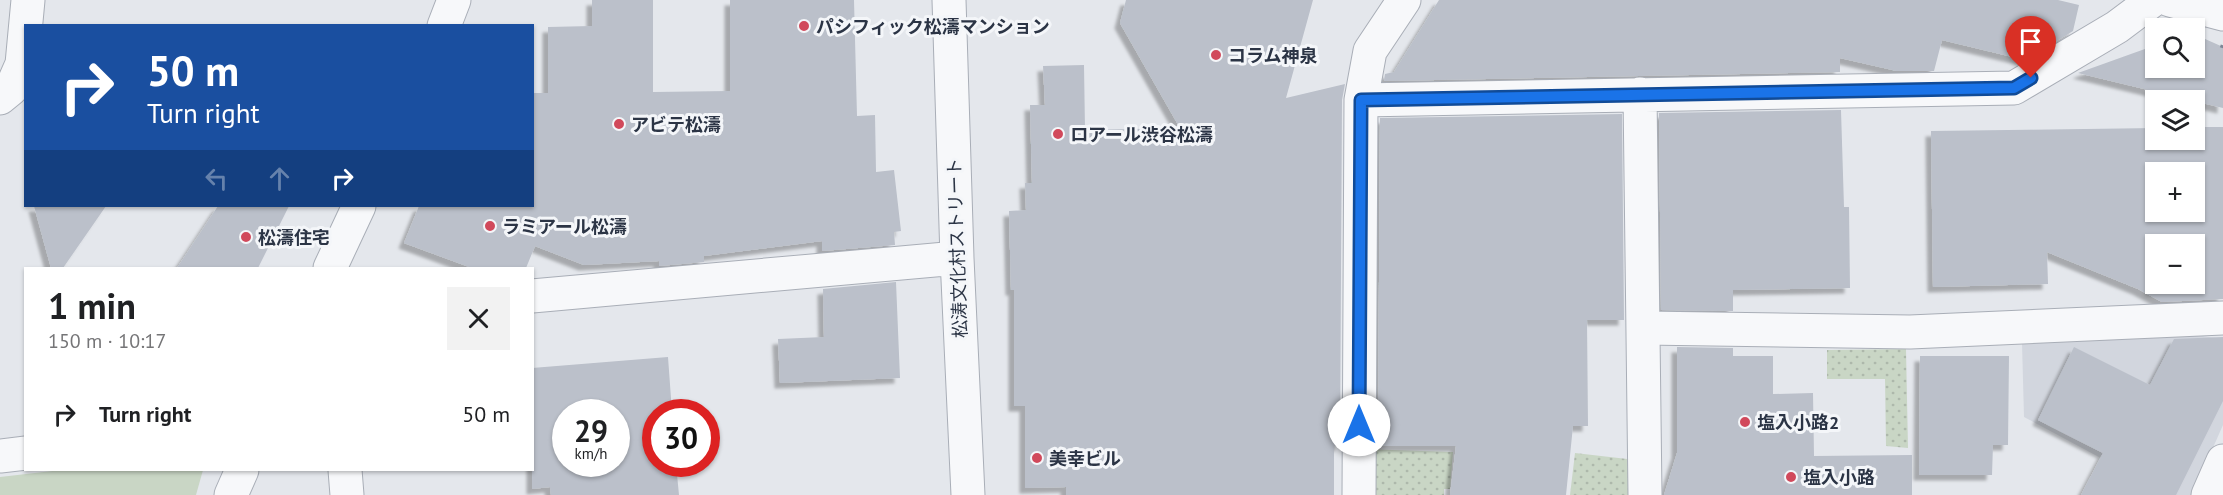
<!DOCTYPE html>
<html lang="en">
<head>
<meta charset="utf-8">
<style>
	body { margin:0; font-family:"PT Sans","Noto Sans JP",sans-serif; background:#f2f2f2; color:#202124; height:100vh; display:flex; flex-direction:column; font-size:22px; white-space:nowrap }
	* { box-sizing:border-box; margin:0 }
	p { font-size:20px; color:#757577 }
	.icon { flex:none; width:33px; height:33px; fill:none; stroke:currentColor; stroke-width:2; stroke-linecap:round; stroke-linejoin:round }
	.map { position:relative; flex:1; overflow:hidden }
	.details { position:absolute; left:24px; top:267px; width:510px; height:204px; display:flex; flex-direction:column; background:#fff; border-radius:0px; box-shadow:0 2px 4px #0004 }
	.details>* { flex:none }
	.banner { position:absolute; left:24px; top:24px; width:510px; height:183px; border-radius:0px; box-shadow:0 2px 4px #0004; background:#1a4fa0; color:#fff; overflow:hidden }
	.tools { position:absolute; left:2145px; top:18px; display:grid; gap:12px }
	.tools a { display:grid; place-items:center; width:60px; height:60px; border-radius:0px; background:#fff; box-shadow:0 2px 4px #0004; font-size:30px }
	.speed { position:absolute; left:552px; top:399px; display:flex; gap:12px; font-size:30px; font-weight:700; text-align:center }
	.speed>* { display:grid; place-content:center; width:78px; height:78px; border-radius:50%; background:#fff; box-shadow:0 2px 4px #0004; line-height:1 }
	.speed small { font-size:15px; font-weight:400 }
	.speed .limit { border:9px solid #d22; background:#fff; color:#111 }
	.pin { position:absolute; display:grid; place-items:center; width:51px; height:51px; color:#fff; margin:-62px -26px; border-radius:50% 50% 50% 0; rotate:-45deg; box-shadow:0 0 6px #0007 }
	.pin .icon { rotate:45deg }
	.me { position:absolute; width:66px; margin:-33px; rotate:0deg; stroke-linejoin:round; filter:drop-shadow(0 0 4px #0008) }
	.turn { display:flex; align-items:center; gap:21px; height:126px; padding:0 24px; font-size:27px }
	.turn .icon { width:78px; height:78px; stroke-width:2.5 }
	.turn b { display:block; font-size:42px; line-height:51px }
	.lanes { display:flex; align-items:center; height:57px; padding:0 24px; background:#0003; justify-content:center; gap:30px; direction:ltr }
	.lanes .off { opacity:.35 }
	.round { display:grid; place-items:center; flex:none; width:63px; height:63px; border-radius:0px; background:#f2f2f2 }
	.overview { display:flex; align-items:center; justify-content:space-between; height:102px; padding:0 24px }
	h1 { font-size:36px; font-weight:700; line-height:45px }
	ul { padding:0; list-style:none }
	li { display:flex; align-items:center; gap:18px; height:90px; padding:0 24px }
	li div { flex:1 }
	li b { display:block; font-size:22px }
	li em { font-style:normal }
	.map>svg:first-child { display:block }
</style>
</head>
<body>
<div class="map">
<svg width="2223" height="495" viewBox="0 0 2223 495">
	<defs>
		<pattern id="grass-dots" width="8" height="8" patternUnits="userSpaceOnUse" patternTransform="scale(1.5)"><rect width="8" height="8" fill="#c9d6c5"/><path d="M2 2h.1M6 6h.1" fill="none" stroke="#adb8ab" stroke-width="1.8" stroke-linecap="round"/></pattern>
		<filter id="shadow"><feDropShadow dx="-5.5" dy="5.5" stdDeviation="1.5" flood-color="#0004"/></filter>
	</defs>
	<rect width="100%" height="100%" fill="#e4e7ec"/>
	<path fill="#d2d6de" d="M2188,334L2223,339V425L2192,495H2170L2024,417L2022,343Z"/>
	<path fill="url(#grass-dots)" d="M1906,349L1908,448L1886,446L1885,379H1827V350Z
		M1363,449L1453,452L1450,489H1444V495H1363Z
		M1575,453L1636,460V495H1570Z"/>
	<path fill="#c9d6c5" d="M61,470H203L196,495H0V477Z"/>
	<path fill="#bbc0ca" fill-rule="evenodd" filter="url(#shadow)" d="M592,0H653V92L730,91V0H854L857,116L875,115L876,172L894,170L901,231L894,232L895,245L822,251V241L704,256V262L659,266V261L584,265L535,246L526,268H472L404,243L419,206H532V93H548V27L592,26Z
		M1126,0H1313L1286,98L1345,84L1342,100L1340,446H1334V495H1066V487L1025,488V406H1014V290H1011L1009,211L1026,210L1025,183H1032L1030,105H1045L1043,66L1084,65L1085,130L1180,128L1120,23Z
		M1439,0H2058L2079,5L2073,31L2025,60L1942,40L1934,71H1897L1840,58V72L1384,81L1385,74L1394,72Z
		M2194,34L2223,47V108L2078,73L2156,45V68H2194Z
		M1841,110L1844,207H1849L1850,288L1733,290V311L1661,310L1659,113Z
		M1622,114L1624,320H1587L1588,426H1573L1566,495H1450L1456,446H1378L1380,118Z
		M2194,127H2223V299L2162,302L2138,289L2047,252L2048,284L1933,287L1931,131L2156,128V140H2194ZM2156,172H2194V212H2156ZM2156,244H2194V284H2156Z
		M34,206H106L63,268H51Z
		M218,206H289L258,268H177Z
		M896,282L900,378L780,383L778,339L824,337L823,289Z
		M2223,337V401L2176,495H2081L2103,453L2038,420L2074,347L2150,385L2174,339Z
		M1677,347L1733,348V356H1773V394L1813,393L1814,456L1912,455V495H1664L1677,453Z
		M1920,356H2009L2008,445H1993L1992,475H1919Z
		M668,357L672,412H656V464H676L679,495H551L550,487L532,489V368ZM566,412H616V464H566Z"/>
	<g fill="none" stroke-linecap="round" stroke-linejoin="round">
		<g stroke="#a9aeb7" stroke-width="35">
			<path id="minor" d="M949,0L957,258L968,495
				M2170,0L2223,14
				M444,26L454,0
				M1640,94L1645,495
				M0,98L11,89L22,64L28,0
				M1361,100L2014,88L2117,27L2153,0
				M330,268L359,206
				M532,296L957,258
				M1644,328L1910,332L2223,318
				M0,456L26,453
				M345,470L347,495
				M231,495L242,470
				M1359,495L1361,100L1370,51L1404,0
				M2208,495L2223,461"/>
		</g>
		<use href="#minor" stroke="#f7f8fa" stroke-width="33"/>
		<path stroke="#7d8696" stroke-width="4.5" stroke-dasharray="3 6" stroke-linecap="butt" d="M2222,48L2223,45"/>
	</g>
	<g fill="none" stroke-linecap="round" stroke-linejoin="round">
		<g stroke="#114b97" stroke-width="15">
			<path id="route" d="M1359,425L1361,100L2014,88L2031,78"/>
		</g>
		<use href="#route" stroke="#1a73e8" stroke-width="10"/>
	</g>
	<g fill="#d1495b" stroke="#f4f6f9" stroke-width="2">
		<circle cx="804" cy="26" r="6"/>
		<circle cx="1216" cy="55" r="6"/>
		<circle cx="619" cy="124" r="6"/>
		<circle cx="1058" cy="134" r="6"/>
		<circle cx="490" cy="226" r="6"/>
		<circle cx="246" cy="237" r="6"/>
		<circle cx="1745" cy="422" r="6"/>
		<circle cx="1037" cy="458" r="6"/>
		<circle cx="1791" cy="477" r="6"/>
	</g>
	<g text-anchor="middle" dominant-baseline="central" stroke-width="6" stroke-linejoin="round" paint-order="stroke">
		<g font-size="18" font-weight="bold" fill="#2b3445" stroke="#f4f6f9" text-anchor="start">
			<text x="816" y="26">パシフィック松濤マンション</text>
			<text x="1228" y="55">コラム神泉</text>
			<text x="631" y="124">アビテ松濤</text>
			<text x="1070" y="134">ロアール渋谷松濤</text>
			<text x="502" y="226">ラミアール松濤</text>
			<text x="258" y="237">松濤住宅</text>
			<text x="1757" y="422">塩入小路2</text>
			<text x="1049" y="458">美幸ビル</text>
			<text x="1803" y="477">塩入小路</text>
		</g>
		<g font-size="18" fill="#2b3445" stroke="#f4f6f9">
			<text transform="translate(957 248) rotate(-92)">松涛文化村ストリート</text>
		</g>
	</g>
</svg>
<div class="tools">
<a><svg class="icon" aria-label="search" viewBox="0 0 24 24"><circle cx="10" cy="10" r="6"/><path d="M15 15l6 6"/></svg></a>
<a><svg class="icon" aria-label="layers" viewBox="0 0 24 24"><path d="M12 4l9 5-9 5-9-5zM3 14l9 5 9-5"/></svg></a>
<a>+</a>
<a>−</a>
</div>
<div class="speed"><div>29<small>km/h</small></div><div class="limit">30</div></div>
<div class="pin" style="left:2031px;top:78px;background:#d93025"><svg class="icon" aria-label="arrive" viewBox="0 0 24 24"><path d="M6 21V4h12l-3 4 3 4H6"/></svg></div>
<svg class="me" style="left:1359px;top:425px" viewBox="-20 -20 40 40"><circle r="19" fill="#fff"/><path d="M0-13L10 11 0 6-10 11z" fill="#1a73e8"/></svg>
<div class="banner">
<div class="turn"><svg class="icon" aria-label="right" viewBox="0 0 24 24"><path d="M7 20v-9h11M14 6l5 5-5 5"/></svg><div><b>50 m</b>Turn right</div></div>
<div class="lanes"><svg class="icon off" aria-label="left" viewBox="0 0 24 24"><path d="M17 20v-9H6M10 6l-5 5 5 5"/></svg><svg class="icon off" aria-label="ahead" viewBox="0 0 24 24"><path d="M12 20V5M6 11l6-6 6 6"/></svg><svg class="icon" aria-label="right" viewBox="0 0 24 24"><path d="M7 20v-9h11M14 6l5 5-5 5"/></svg></div>
</div>
<section class="details">
<div class="overview"><div><h1>1 min</h1><p>150 m · 10:17</p></div><a class="round"><svg class="icon" aria-label="close" viewBox="0 0 24 24"><path d="M6 6l12 12M18 6L6 18"/></svg></a></div>
<ul>
<li><svg class="icon" aria-label="right" viewBox="0 0 24 24"><path d="M7 20v-9h11M14 6l5 5-5 5"/></svg><div><b>Turn right</b></div><em>50 m</em></li>
</ul>
</section>
</div>
</body>
</html>
